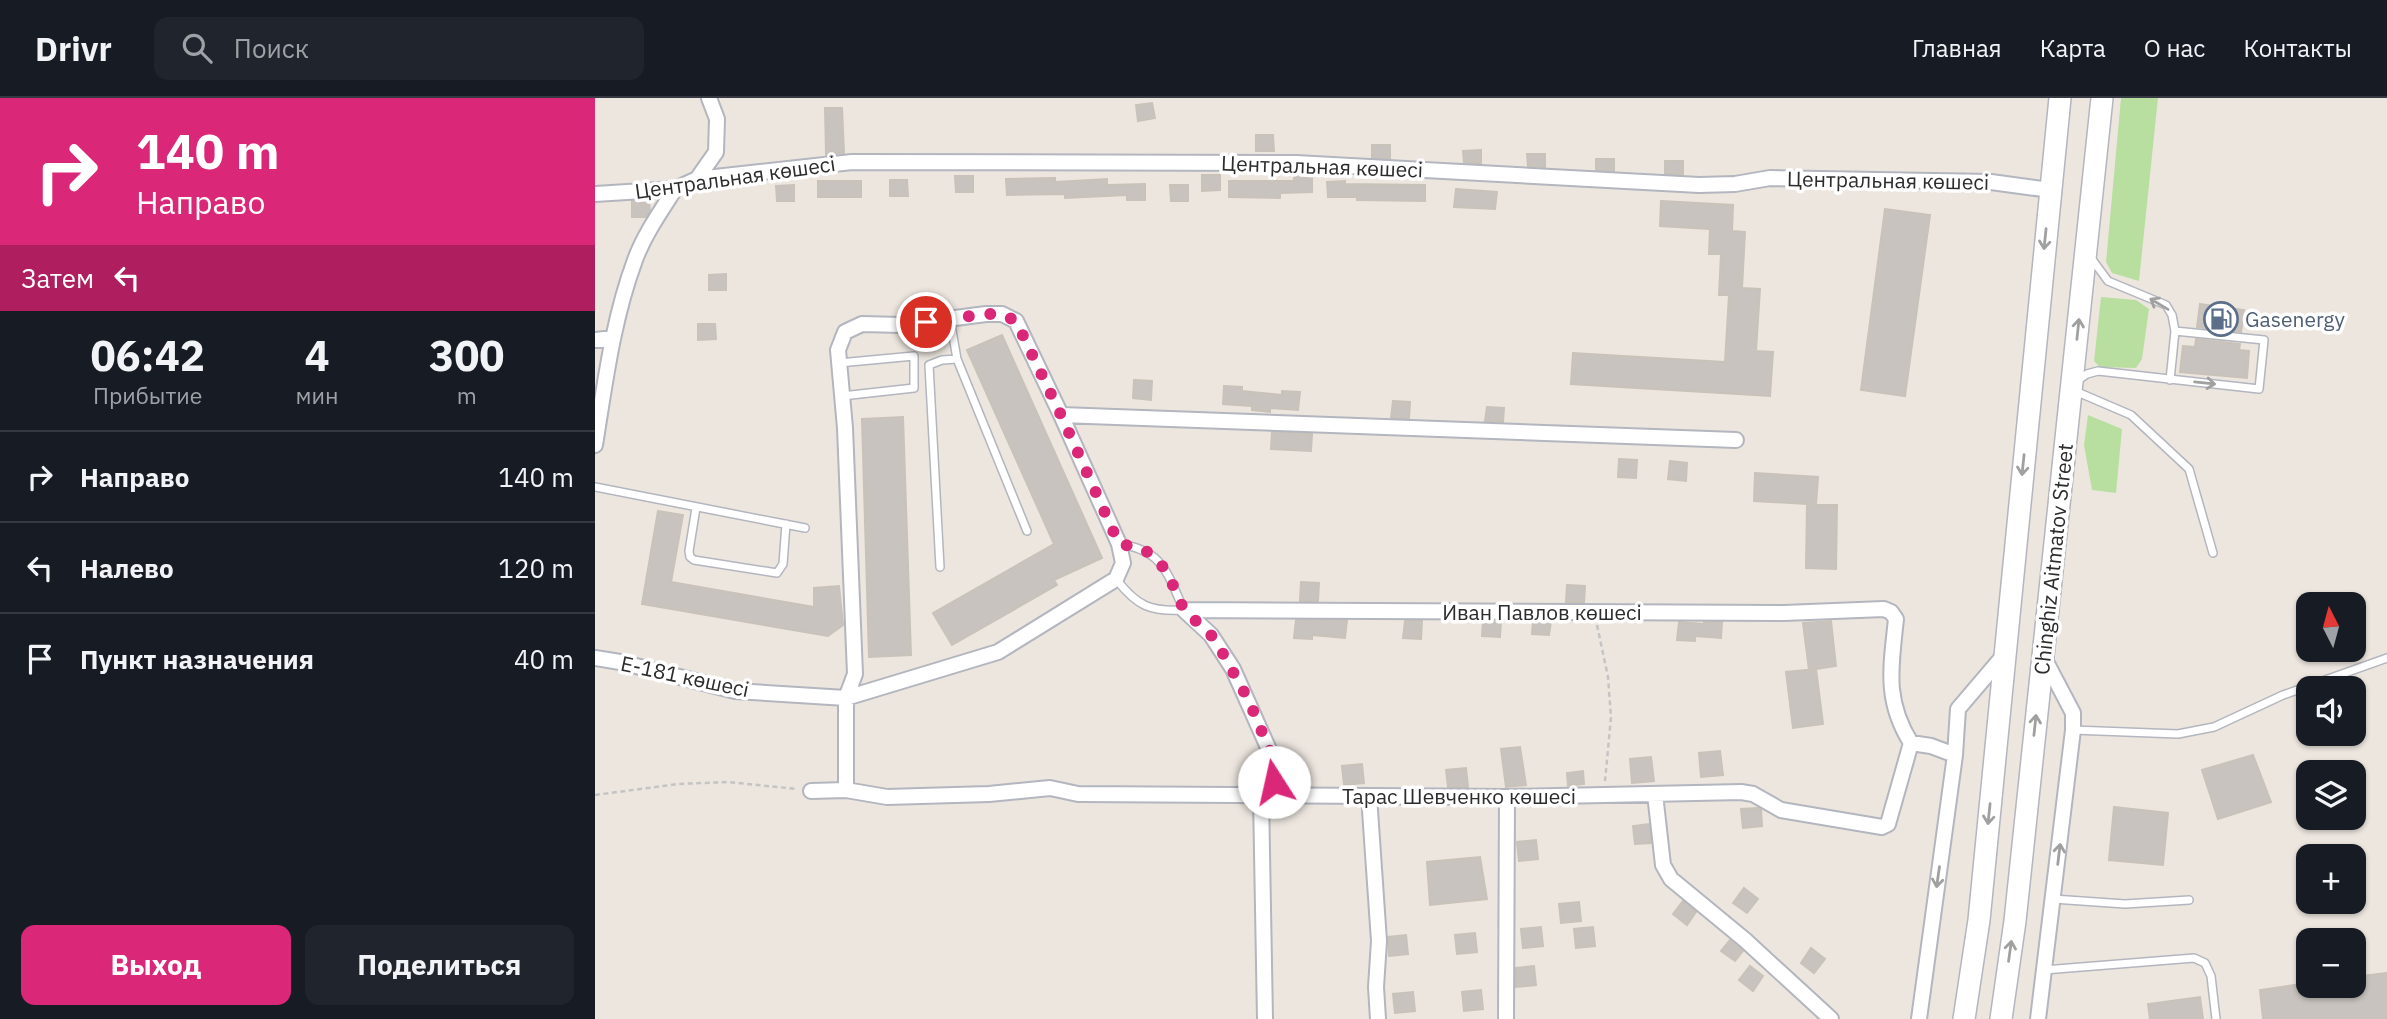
<!DOCTYPE html>
<html lang="ru">
<head>
<meta charset="utf-8">
<style>
	body { margin:0; font-family:"IBM Plex Sans",sans-serif; background:#20242c; color:#f1f3f6; height:100vh; display:flex; flex-direction:column; font-size:26px; white-space:nowrap }
	* { box-sizing:border-box; margin:0 }
	p { font-size:23px; color:#9ea1a6 }
	.icon { flex:none; width:38px; height:38px; fill:none; stroke:currentColor; stroke-width:2; stroke-linecap:round; stroke-linejoin:round }
	.map { position:relative; flex:1; overflow:hidden }
	.side { display:flex; flex-direction:column; background:#171b24; width:595px }
	.side>* { flex:none }
	.banner { background:#db2777; color:#fff; overflow:hidden }
	.needle { width:46px; rotate:354deg }
	.controls { position:absolute; left:1701px; top:494px; display:grid; gap:14px }
	.controls a { display:grid; place-items:center; width:70px; height:70px; border-radius:14px; background:#171b24; box-shadow:0 2px 5px #0004; font-size:35px }
	.pin { position:absolute; display:grid; place-items:center; width:60px; height:60px; color:#fff; margin:-30px; border:4px solid #fff; border-radius:50%; box-shadow:0 2px 7px #0007 }
	.me { position:absolute; width:77px; margin:-38px; rotate:350deg; stroke-linejoin:round; filter:drop-shadow(0 0 5px #0008) }
	.turn { display:flex; align-items:center; gap:24px; height:147px; padding:0 21px; font-size:32px }
	.turn .icon { width:91px; height:91px; stroke-width:2.5 }
	.turn b { display:block; font-size:49px; line-height:60px }
	.then { display:flex; align-items:center; height:66px; padding:0 21px; background:#0003; gap:14px; font-size:26px }
	.eta { display:flex; justify-content:space-evenly; align-items:center; height:119px; text-align:center }
	.eta b { font-size:42px; font-weight:700; line-height:49px }
	.primary-button { display:flex; gap:14px; margin-top:auto; padding:14px 21px }
	.primary-button a { flex:1; height:80px; border-radius:14px; background:#db2777; color:#fff; font-size:28px; font-weight:700; line-height:80px; text-align:center }
	.primary-button a+a { background:#20242c; color:#f1f3f6 }
	ul { padding:0; list-style:none }
	li { display:flex; align-items:center; gap:21px; height:91px; padding:0 21px; border-top:2px solid #363941 }
	li div { flex:1 }
	li b { display:block; font-size:26px }
	li em { font-style:normal }
	header { display:flex; align-items:center; gap:42px; box-sizing:border-box; height:98px; padding:0 35px; background:#171b24; border-bottom:2px solid #363941 }
	header strong { font-size:33px }
	nav { display:flex; gap:38px; margin-inline-start:auto; font-size:24px }
	.search { width:490px; height:63px; background:#20242c; display:flex; align-items:center; gap:18px; box-sizing:border-box; padding:0 24px; border-radius:14px; color:#9ea1a6; font-size:26px }
	main { display:flex; flex:1; min-height:0 }
	.map>svg:first-child { display:block }
</style>
</head>
<body>
<header>
<strong>Drivr</strong>
<div class="search"><svg class="icon" aria-label="search" viewBox="0 0 24 24"><circle cx="10" cy="10" r="6"/><path d="M15 15l6 6"/></svg>Поиск</div>
<nav><a>Главная</a><a>Карта</a><a>О нас</a><a>Контакты</a></nav>
</header>
<main>
<section class="side">
<div class="banner">
<div class="turn"><svg class="icon" aria-label="right" viewBox="0 0 24 24"><path d="M7 20v-9h11M14 6l5 5-5 5"/></svg><div><b>140 m</b>Направо</div></div>
<div class="then">Затем<svg class="icon" aria-label="left" viewBox="0 0 24 24"><path d="M17 20v-9H6M10 6l-5 5 5 5"/></svg></div>
</div>
<div class="eta">
<div><b>06:42</b><p>Прибытие</p></div>
<div><b>4</b><p>мин</p></div>
<div><b>300</b><p>m</p></div>
</div>
<ul>
<li><svg class="icon" aria-label="right" viewBox="0 0 24 24"><path d="M7 20v-9h11M14 6l5 5-5 5"/></svg><div><b>Направо</b></div><em>140 m</em></li>
<li><svg class="icon" aria-label="left" viewBox="0 0 24 24"><path d="M17 20v-9H6M10 6l-5 5 5 5"/></svg><div><b>Налево</b></div><em>120 m</em></li>
<li><svg class="icon" aria-label="arrive" viewBox="0 0 24 24"><path d="M6 21V4h12l-3 4 3 4H6"/></svg><div><b>Пункт назначения</b></div><em>40 m</em></li>
</ul>
<div class="primary-button"><a>Выход</a><a>Поделиться</a></div>
</section>
<div class="map">
<svg width="1792" height="921" viewBox="0 0 1792 921">
	<rect width="100%" height="100%" fill="#ede6df"/>
	<path fill="#b9dfa0" d="M1526,0H1563L1544,183L1517,175L1511,164Z
		M1506,199L1541,202L1554,211L1547,261L1541,270L1505,269L1499,263Z
		M1493,317L1527,331L1521,395L1497,392L1489,347Z"/>
	<path fill="#c8c3be" stroke="#c8c2b9" stroke-width="2" d="M557,5L560,20L543,23L541,7Z
		M230,10H247L249,55L231,57Z
		M661,37H678L679,53H661Z
		M777,47H795V60H777Z
		M886,52V65H869L868,53Z
		M932,56H950V69L933,68Z
		M1001,61H1019V73L1001,72Z
		M1070,63H1088V76H1070Z
		M607,77H625V92L607,93Z
		M360,78H378V94H361Z
		M699,78H717V94L685,95V100L634,99V83H699Z
		M460,80V84L512,81V87L550,86V102H532V97L470,100V96L412,97L411,81Z
		M295,82H312L313,98H295Z
		M223,83H266V99H223Z
		M750,83V86L830,87V103L762,102V99H733L732,84Z
		M199,87V103H182L181,88Z
		M575,87H593V103H576Z
		M861,91L902,94L900,111L859,109Z
		M37,103H54L55,113L51,119H37Z
		M1066,103L1138,107L1137,133L1150,134L1147,190L1165,191L1161,253L1178,254L1175,298L976,286L978,255L1130,264L1134,197H1124L1126,156H1114L1115,131L1065,128Z
		M1290,111L1335,117L1310,298L1266,292Z
		M131,176V192H114V177Z
		M1605,206L1649,212L1646,234L1602,229Z
		M103,226H120L121,241L103,242Z
		M407,237L507,460L459,482L462,487L357,547L338,515L459,446L372,252Z
		M1601,241L1645,246L1644,252L1654,253L1652,280L1585,274L1588,248L1600,249Z
		M539,282L557,283L556,302L538,300Z
		M629,288L647,289V293L687,297V293L705,294L703,312L675,310V314L657,312V308L628,306Z
		M798,303L815,304L814,320H796Z
		M892,309L909,310L908,324L890,323Z
		M308,319L316,557L274,559L267,321Z
		M677,334L717,336L716,353L676,351Z
		M1024,361L1042,362L1041,380L1023,379Z
		M1075,363L1092,365L1091,383L1073,381Z
		M1160,375L1223,379L1221,407H1242L1241,471L1211,470L1212,406L1159,403Z
		M63,413L88,417L76,484L219,509V490L244,488L248,527L233,538L47,506Z
		M706,484L724,485L723,503H705Z
		M972,487L990,488L989,504H971Z
		M701,522H752L750,540L717,537V541L699,540Z
		M810,523H827L826,541L808,540Z
		M888,523H906L905,539L887,538Z
		M938,523H956L954,537L937,536Z
		M1236,523L1241,568L1214,572L1208,525Z
		M1084,524L1109,526V524H1127L1126,540L1100,538V543L1082,542Z
		M1221,571L1228,626L1198,630L1191,574Z
		M925,649L931,687L911,689L906,651Z
		M1125,653L1128,677L1106,679L1104,655Z
		M1658,657L1676,704L1623,721L1607,672Z
		M1056,659L1059,683L1037,685L1035,661Z
		M767,666L769,685L749,687L747,668Z
		M871,670L873,689H853L851,672Z
		M988,673L989,686L973,688L972,675Z
		M1519,709L1573,715L1568,767L1514,762Z
		M1163,710L1166,711L1167,728L1148,730L1146,711Z
		M1054,726L1056,745L1040,746L1038,728Z
		M941,742L943,761L924,763L922,744Z
		M885,759L892,801L835,807L832,764Z
		M1149,790L1163,801L1152,815L1138,805Z
		M1088,803L1101,814L1092,827L1078,816Z
		M984,804L986,823L966,825L964,806Z
		M946,829L948,848L928,850L926,831Z
		M998,829L1000,848L981,850L979,831Z
		M880,835L882,854L862,856L860,837Z
		M811,837L813,856L794,858L793,839Z
		M1135,842L1148,853L1140,863L1126,853Z
		M1216,850L1230,861L1219,875L1206,865Z
		M939,868L941,887L921,889V870Z
		M1155,868L1168,878L1158,893L1144,882Z
		M1792,875V921H1668L1665,892L1713,885V887H1759V879Z
		M886,892L888,911L869,913L867,894Z
		M818,894L820,913L800,915L798,896Z
		M1605,899L1608,921H1555L1553,906Z"/>
	<g fill="none" stroke-linecap="round" stroke-linejoin="round">
		<g stroke="#b3b6be" stroke-width="10">
			<path id="service" d="M355,221L362,261L432,433
				M244,265L319,258V290L247,298
				M1575,282L1580,233
				M1482,283L1492,276L1503,273L1664,291L1669,242L1580,233L1577,217L1571,207L1513,183L1496,160
				M1480,293L1536,317L1594,371L1618,455
				M0,389L210,430
				M101,410L94,453L95,459L99,462L182,475L188,466L191,426
				M345,469L334,267L347,262L362,261
				M521,481C542,508 555,514 589,512C572,476 569,452 524,446
				M1478,632L1583,636L1619,629L1688,597L1792,560
				M1458,801L1530,806L1594,802
				M1449,872L1599,860L1610,865L1616,878L1621,921"/>
		</g>
		<g stroke="#b3b6be" stroke-width="18">
			<path id="minor" d="M102,81L121,54L122,21L114,0
				M0,96L80,91L102,81L257,64L701,65L1104,87L1140,86L1175,80L1396,84L1455,92
				M0,242L18,240
				M466,317L1141,342
				M0,347C10,285 18,221 40,162C49,137 66,113 80,91
				M589,512L1189,515L1289,511L1296,514L1301,521C1296,569 1289,602 1316,645
				M589,512L616,537L638,571L680,665L679,684L666,698L670,921
				M0,560L25,564L140,593L251,600L403,554L521,481L528,465L524,446L466,317L421,223L407,216H391L306,227L267,226L250,234L243,252L250,330L260,576L251,600V692
				M216,693L251,692L292,699L394,696L455,690L483,696L912,699L1146,694L1158,696L1186,712L1287,729L1293,726L1316,645L1336,648L1360,657
				M1060,696L1068,767L1076,781L1150,842L1236,921
				M774,698L784,843L781,889L783,921
				M911,921L912,699
				M1324,921L1360,657L1363,611L1409,557
				M1443,921L1478,632V615L1448,558"/>
		</g>
		<g stroke="#b3b6be" stroke-width="24">
			<path id="secondary" d="M1369,921L1384,822L1465,0
				M1406,921L1420,823L1507,0"/>
		</g>
		<path stroke="#c4c4c4" stroke-width="2.5" stroke-dasharray="5 3.5" stroke-linecap="butt" d="M1002,527L1013,579L1016,619L1010,683
			M0,697L83,686L133,684L202,691"/>
		<use href="#service" stroke="#fff" stroke-width="7"/>
		<use href="#minor" stroke="#fff" stroke-width="14"/>
		<use href="#secondary" stroke="#fff" stroke-width="21"/>
	</g>
	<defs><path id="oneway-shaft" d="M-6 0H5M1.5-3L5.5 0L1.5 3" fill="none" stroke-width="1.6" stroke-linecap="round" stroke-linejoin="round" transform="scale(1.75)"/></defs>
	<g stroke="#a0a0a0">
		<use href="#oneway-shaft" transform="translate(1450 141) rotate(96)"/>
		<use href="#oneway-shaft" transform="translate(1564 206) rotate(-149)"/>
		<use href="#oneway-shaft" transform="translate(1483 231) rotate(-84)"/>
		<use href="#oneway-shaft" transform="translate(1610 285) rotate(6)"/>
		<use href="#oneway-shaft" transform="translate(1428 367) rotate(96)"/>
		<use href="#oneway-shaft" transform="translate(1440 627) rotate(-84)"/>
		<use href="#oneway-shaft" transform="translate(1394 716) rotate(96)"/>
		<use href="#oneway-shaft" transform="translate(1464 756) rotate(-83)"/>
		<use href="#oneway-shaft" transform="translate(1343 779) rotate(98)"/>
		<use href="#oneway-shaft" transform="translate(1415 853) rotate(-82)"/>
	</g>
	<g fill="none" stroke-linecap="round" stroke-linejoin="round">
		<path stroke="#db2777" stroke-width="12" stroke-dasharray="0 21.6" d="M331,224L391,216H407L421,223L466,317L524,446L543,449L558,457L572,474L589,512L616,537L627,554L654,603L680,665L679,684"/>
	</g>
	<defs>
		<g id="fuel-ring" transform="scale(1.75)"><circle r="9.5" fill="#fff" stroke="#5c6f8a" stroke-width="1.5"/><path d="M-5.5-6h7V0h2V4h1.3V-2.5L3-4.5l.8-.8L6-3V5H2.5V1h-1V6h-7ZM-4.2-4.7v3.2H.2V-4.7Z" fill="#5c6f8a"/></g>
	</defs>
	<g fill-rule="evenodd">
		<use href="#fuel-ring" x="1626" y="221"/>
	</g>
	<g text-anchor="middle" dominant-baseline="central" stroke-width="7" stroke-linejoin="round" paint-order="stroke">
		<g font-size="21" fill="#2c2c2c" stroke="#fff">
			<text transform="translate(727 68) rotate(2)">Центральная көшесі</text>
			<text transform="translate(140 79) rotate(-8)">Центральная көшесі</text>
			<text transform="translate(1293 82) rotate(1)">Центральная көшесі</text>
			<text transform="translate(1458 461) rotate(-84)">Chinghiz Aitmatov Street</text>
			<text x="947" y="514">Иван Павлов көшесі</text>
			<text transform="translate(90 578) rotate(12)">Е-181 көшесі</text>
			<text x="864" y="698">Тарас Шевченко көшесі</text>
		</g>
		<g font-size="21" fill="#4e5e75" stroke="#fff" text-anchor="start">
			<text x="1650" y="221">Gasenergy</text>
		</g>
	</g>
</svg>
<div class="controls">
<a><svg class="needle" viewBox="-14 -14 28 28"><path d="M0-13l5 13h-10z" fill="#e53935"/><path d="M0 13l5-13h-10z" fill="#9ea1a6"/></svg></a>
<a><svg class="icon" aria-label="sound" viewBox="0 0 24 24"><path d="M4 9h4l5-4v14l-5-4H4zM17 9q2 3 0 6"/></svg></a>
<a><svg class="icon" aria-label="layers" viewBox="0 0 24 24"><path d="M12 4l9 5-9 5-9-5zM3 14l9 5 9-5"/></svg></a>
<a>+</a>
<a>−</a>
</div>
<div class="pin" style="left:331px;top:224px;background:#d93025"><svg class="icon" aria-label="arrive" viewBox="0 0 24 24"><path d="M6 21V4h12l-3 4 3 4H6"/></svg></div>
<svg class="me" style="left:679px;top:684px" viewBox="-20 -20 40 40"><circle r="19" fill="#fff"/><path d="M0-13L10 11 0 6-10 11z" fill="#db2777"/></svg>
</div>
</main>
</body>
</html>
